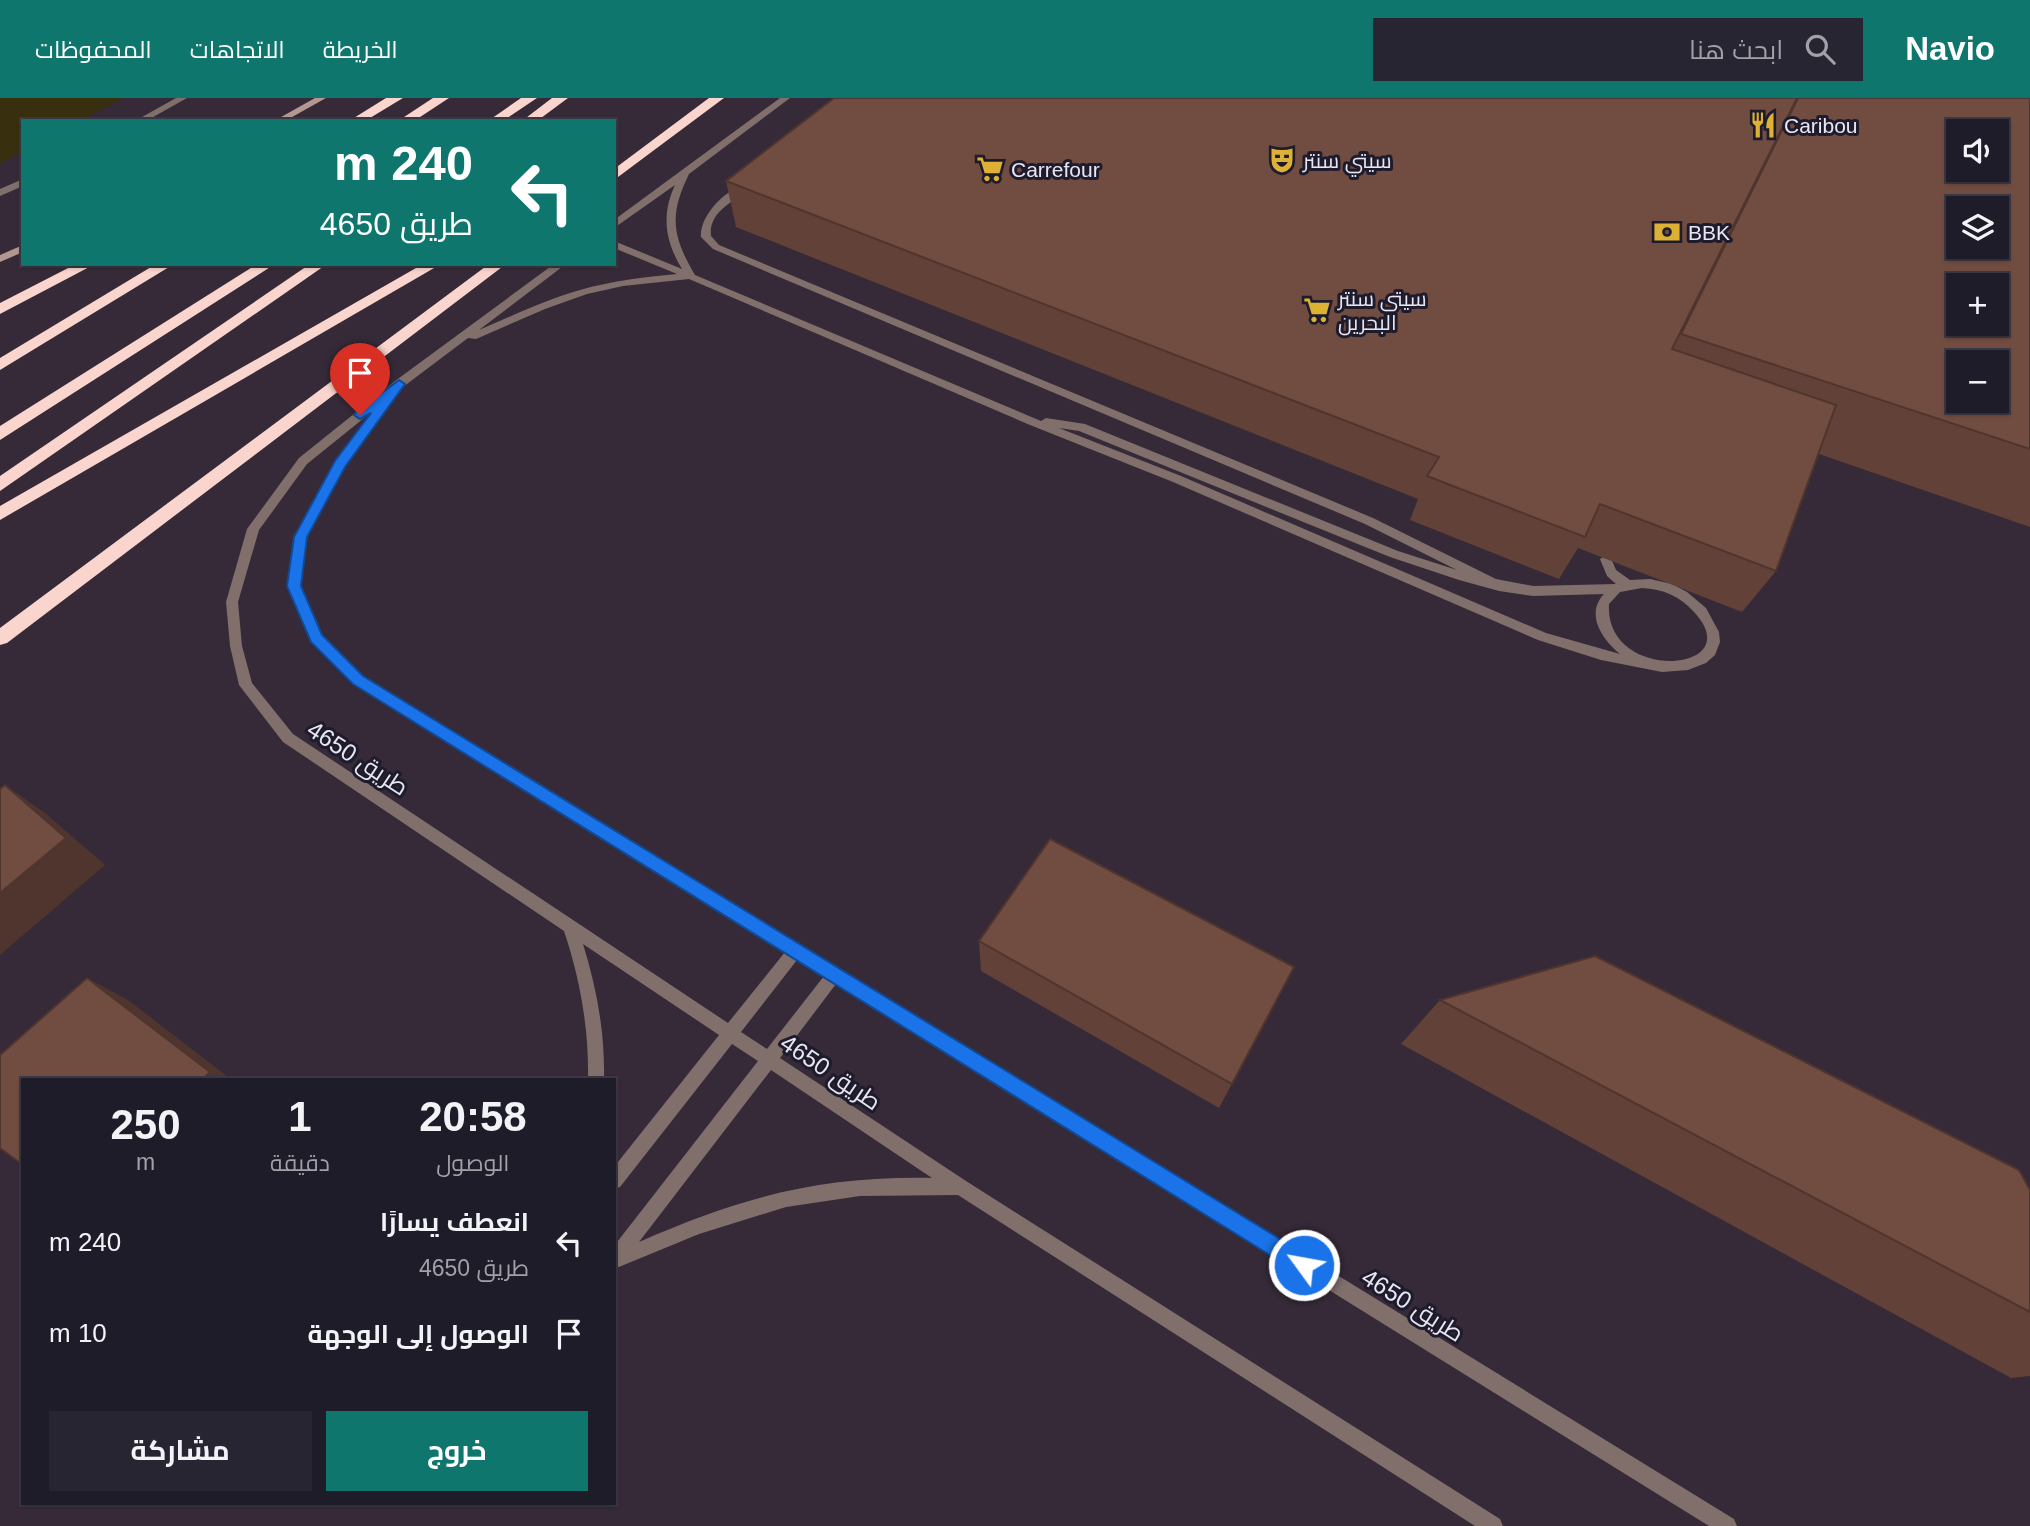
<!DOCTYPE html>
<html lang="ar">
<head>
<meta charset="utf-8">
<style>
	body { margin:0; font-family:Helvetica,Cairo,sans-serif; background:#262531; color:#f1f3f6; direction:rtl; height:100vh; display:flex; flex-direction:column; font-size:26px; white-space:nowrap }
	* { box-sizing:border-box; margin:0 }
	p { font-size:23px; color:#a1a1a8 }
	.icon { flex:none; width:38px; height:38px; fill:none; stroke:currentColor; stroke-width:2; stroke-linecap:round; stroke-linejoin:round }
	.map { position:relative; flex:1; overflow:hidden; direction:ltr }
	.side { position:absolute; left:21px; top:980px; width:595px; height:427px; display:flex; flex-direction:column; background:#1e1c29; border-radius:0px; box-shadow:0 2px 5px #0004,0 0 0 2px #3c3a46; direction:rtl }
	.side>* { flex:none }
	.banner { position:absolute; left:21px; top:21px; width:595px; height:147px; border-radius:0px; box-shadow:0 2px 5px #0004,0 0 0 2px #3c3a46; direction:rtl; background:#0f766e; color:#fff; overflow:hidden }
	.buttons { position:absolute; left:1946px; top:21px; display:grid; gap:14px }
	.buttons a { display:grid; place-items:center; width:63px; height:63px; border-radius:0px; background:#1e1c29; box-shadow:0 2px 5px #0004,0 0 0 2px #3c3a46; font-size:35px }
	.pin { position:absolute; display:grid; place-items:center; width:60px; height:60px; color:#fff; margin:-72px -30px; border-radius:50% 50% 50% 0; rotate:-45deg; box-shadow:0 0 7px #0007 }
	.pin .icon { rotate:45deg }
	.me { position:absolute; width:77px; margin:-38px; rotate:302deg; stroke-linejoin:round; filter:drop-shadow(0 0 5px #0008) }
	.turn { display:flex; align-items:center; gap:24px; height:147px; padding:0 28px; font-size:32px }
	.turn .icon { width:91px; height:91px; stroke-width:2.5 }
	.turn b { display:block; font-size:49px; line-height:60px }
	.eta { display:flex; justify-content:space-evenly; align-items:center; height:119px; text-align:center }
	.eta b { font-size:42px; font-weight:700; line-height:49px }
	.primary-button { display:flex; gap:14px; margin-top:auto; padding:14px 28px }
	.primary-button a { flex:1; height:80px; border-radius:0px; background:#0f766e; color:#fff; font-size:28px; font-weight:700; line-height:80px; text-align:center }
	.primary-button a+a { background:#262531; color:#f1f3f6 }
	ul { padding:0; list-style:none }
	li { display:flex; align-items:center; gap:21px; height:91px; padding:0 28px }
	li div { flex:1 }
	li b { display:block; font-size:26px }
	li em { font-style:normal }
	header { display:flex; align-items:center; gap:42px; box-sizing:border-box; height:98px; padding:0 35px; background:#0f766e; color:#fff }
	header strong { font-size:33px }
	nav { display:flex; gap:38px; margin-inline-start:auto; font-size:24px }
	.search { width:490px; height:63px; background:#262531; display:flex; align-items:center; gap:18px; box-sizing:border-box; padding:0 24px; border-radius:0px; color:#a1a1a8; font-size:26px }
	.map>svg:first-child { display:block }
</style>
</head>
<body>
<header>
<strong>Navio</strong>
<div class="search"><svg class="icon" aria-label="search" viewBox="0 0 24 24"><circle cx="10" cy="10" r="6"/><path d="M15 15l6 6"/></svg>ابحث هنا</div>
<nav><a>الخريطة</a><a>الاتجاهات</a><a>المحفوظات</a></nav>
</header>
<div class="map">
<svg width="2030" height="1428" viewBox="0 0 2030 1428">
	<rect width="100%" height="100%" fill="#282537"/>
	<path fill="#362a38" fill-rule="evenodd" d="M22,0H1618L2030,112V1428H0V12ZM23,23H614V166H23ZM1958,110H1997V149H1958ZM1958,187H1997V226H1958ZM1958,264H1997V303H1958ZM23,982H614V1405H23Z"/>
	<path fill="#372f0e" d="M0,0H123L79,23H23V53L0,65Z"/>
	<g fill="none" stroke-linecap="round" stroke-linejoin="round">
		<path fill="#816f6b" fill-rule="evenodd" d="M176,0H187L146,23H135Z
			M780,0H790L689,76C669,117 672,138 695,177L1041,323L1046,320L1085,326L1398,453L1457,472L1365,426L713,151L701,139C699,118 728,87 748,88V92C732,104 708,115 711,138L719,147L1373,420L1496,481L1533,488L1616,486L1607,478L1600,461L1606,457L1610,458L1616,472L1630,482L1650,481L1672,486L1687,494L1706,510L1719,534L1720,544L1715,557L1706,565L1688,572L1662,574L1601,562L1538,542L1173,384L1030,327L689,181L623,188L587,196L545,211L476,241L468,240L391,298L393,301L392,304L344,368L306,439L300,489L321,537L363,578L1734,1421L1737,1428H1709L836,886L780,960L966,1083L1500,1421L1503,1428H1475L958,1097L860,1098L786,1109L699,1136L614,1171V1148L758,963L732,946L620,1089L614,1091V1069L719,937L583,846C597,891 605,935 604,982H588C589,930 580,881 564,833L283,644L239,587L230,548L226,504L247,431L299,360L395,283L554,166H566L479,232C512,218 545,202 580,192C611,183 644,179 677,176L614,150V143L682,171C665,143 661,117 675,87L614,130V122ZM374,312L335,363L294,439L288,489L312,543L353,586L785,854L728,925L293,636L252,585L242,548L238,504L259,432L307,366ZM1059,330L1079,333L1390,459L1459,482L1499,493L1533,498L1604,496C1585,516 1602,541 1620,556L1546,535L1181,378ZM1642,490C1663,491 1680,498 1694,514C1751,575 1604,586 1609,506L1620,494ZM797,862L824,878L767,951L741,934ZM771,972L932,1080C819,1078 742,1099 639,1144Z
			M23,81V88L0,98V91Z"/>
		<path fill="#b49790" fill-rule="evenodd" d="M315,0H326L285,23H274Z
			M23,147V154L0,164V157Z"/>
		<path fill="#fad5cd" fill-rule="evenodd" d="M386,0H403L365,23H349Z
			M433,0H449L414,23H398Z
			M521,0H537L503,23H488Z
			M552,0H568L537,23H522Z
			M709,0H724L614,82V71Z
			M76,166H95L0,216V205Z
			M156,166H174L0,272V260Z
			M257,166H275L0,342V328Z
			M310,166H327L0,393V378Z
			M423,166H441L0,422V408Z
			M489,166H506L7,545L0,547V530Z"/>
	</g>
	<path fill="#614138" d="M2030,0V429L1819,356L1776,473L1742,514L1578,450L1559,481L1410,422L1418,401L736,129L726,83Z
		M979,843L1294,869L1219,1010L981,873Z
		M1440,902L2030,1092V1278L2011,1280L1401,946Z"/>
	<path fill="#4f352e" d="M5,687L45,715L105,767L0,857V795Z
		M87,880L128,902L232,982H202Z"/>
	<path fill="#714c41" stroke="#4f352e" stroke-width="2" fill-rule="evenodd" d="M834,0H1797L1672,251L1836,307L1776,473L1600,406L1585,439L1427,378L1439,359L726,83Z
		M1798,0H2030V351L1681,236ZM1958,33H1997V72H1958ZM1958,110H1997V149H1958ZM1958,187H1997V226H1958ZM1958,264H1997V303H1958Z
		M5,687L66,740L0,795V691Z
		M1050,741L1294,869L1232,986L979,843Z
		M1595,858L2019,1072L2030,1092V1214L1440,902Z
		M87,880L210,974L202,982H23V1067L0,1050V957Z"/>
	<path fill="#1a73e8" stroke="#114b97" stroke-width="2" d="M399,282L405,286L345,369L307,439L301,488L322,537L363,578L1311,1160L1314,1167L1311,1174L1304,1177L1297,1174L353,586L311,544L287,488L294,439L335,363L371,315L360,321L354,317L356,314Z"/>
	<defs>
		<g id="restaurant-bare" transform="scale(2.1)"><path d="M-5-6h1v4h1v-4h1v4h1v-4h1v5L-1.5 .5V6h-2V.5L-5-1ZM5-6V6H3V1.5H1.5Q1.5-4 5-6Z" fill="#ddb133" stroke="#1e1b2c" stroke-width="2.5" paint-order="stroke"/></g>
		<g id="theatre-bare" transform="scale(2.1)"><path d="M-5-5.5Q0-4 5-5.5V0Q5 5 0 6Q-5 5-5 0ZM-3.3-2.5H-1v1.5H-3.3ZM1-2.5H3.3v1.5H1ZM-2.8 1Q0 5.5 2.8 1Z" fill="#ddb133" stroke="#1e1b2c" stroke-width="2.5" paint-order="stroke"/></g>
		<g id="supermarket-bare" transform="scale(2.1)"><path d="M-6-5.5h2.5l.6 2H6L4.5 2H-2.5L-4.4-4H-6ZM-1.5 3.2a1.3 1.3 0 1 0 .1 0ZM3 3.2a1.3 1.3 0 1 0 .1 0Z" fill="#ddb133" stroke="#1e1b2c" stroke-width="2.5" paint-order="stroke"/></g>
		<g id="bank-bare" transform="scale(2.1)"><path d="M-6-4H6V4H-6ZM0-2.3a2.3 2.3 0 1 0 0 4.6a2.3 2.3 0 1 0 0-4.6Z" fill="#ddb133" stroke="#1e1b2c" stroke-width="2.5" paint-order="stroke"/></g>
	</defs>
	<g fill-rule="evenodd">
		<use href="#restaurant-bare" x="1763" y="27"/>
		<use href="#theatre-bare" x="1282" y="62"/>
		<use href="#supermarket-bare" x="990" y="71"/>
		<use href="#bank-bare" x="1667" y="134"/>
		<use href="#supermarket-bare" x="1317" y="212"/>
	</g>
	<g text-anchor="middle" dominant-baseline="central" stroke-width="6" stroke-linejoin="round" paint-order="stroke">
		<g font-size="21" fill="#e8e6f3" stroke="#1e1b2c" text-anchor="start">
			<text x="1784" y="27">Caribou</text>
			<text x="1303" y="62">سيتي سنتر</text>
			<text x="1011" y="71">Carrefour</text>
			<text x="1688" y="134">BBK</text>
			<text x="1338" y="200">سيتي سنتر<tspan x="1338" dy="24">البحرين</tspan></text>
		</g>
		<g font-size="24" fill="#e8e6f3" stroke="#1e1b2c">
			<text transform="translate(358 660) rotate(33)">طريق 4650</text>
			<text transform="translate(831 974) rotate(34)">طريق 4650</text>
			<text transform="translate(1413 1207) rotate(32)">طريق 4650</text>
		</g>
	</g>
</svg>
<div class="buttons">
<a><svg class="icon" aria-label="sound" viewBox="0 0 24 24"><path d="M4 9h4l5-4v14l-5-4H4zM17 9q2 3 0 6"/></svg></a>
<a><svg class="icon" aria-label="layers" viewBox="0 0 24 24"><path d="M12 4l9 5-9 5-9-5zM3 14l9 5 9-5"/></svg></a>
<a>+</a>
<a>−</a>
</div>
<div class="pin" style="left:360px;top:317px;background:#d93025"><svg class="icon" aria-label="arrive" viewBox="0 0 24 24"><path d="M6 21V4h12l-3 4 3 4H6"/></svg></div>
<svg class="me" style="left:1304px;top:1167px" viewBox="-20 -20 40 40"><circle r="17" fill="#1a73e8" stroke="#fff" stroke-width="3"/><path d="M0-11L8 9 0 5-8 9z" fill="#fff"/></svg>
<div class="banner">
<div class="turn"><svg class="icon" aria-label="left" viewBox="0 0 24 24"><path d="M17 20v-9H6M10 6l-5 5 5 5"/></svg><div><b>240 m</b>طريق 4650</div></div>
</div>
<section class="side">
<div class="eta">
<div><b>20:58</b><p>الوصول</p></div>
<div><b>1</b><p>دقيقة</p></div>
<div><b>250</b><p>m</p></div>
</div>
<ul>
<li><svg class="icon" aria-label="left" viewBox="0 0 24 24"><path d="M17 20v-9H6M10 6l-5 5 5 5"/></svg><div><b>انعطف يسارًا</b><p>طريق 4650</p></div><em>240 m</em></li>
<li><svg class="icon" aria-label="arrive" viewBox="0 0 24 24"><path d="M6 21V4h12l-3 4 3 4H6"/></svg><div><b>الوصول إلى الوجهة</b></div><em>10 m</em></li>
</ul>
<div class="primary-button"><a>خروج</a><a>مشاركة</a></div>
</section>
</div>
</body>
</html>
